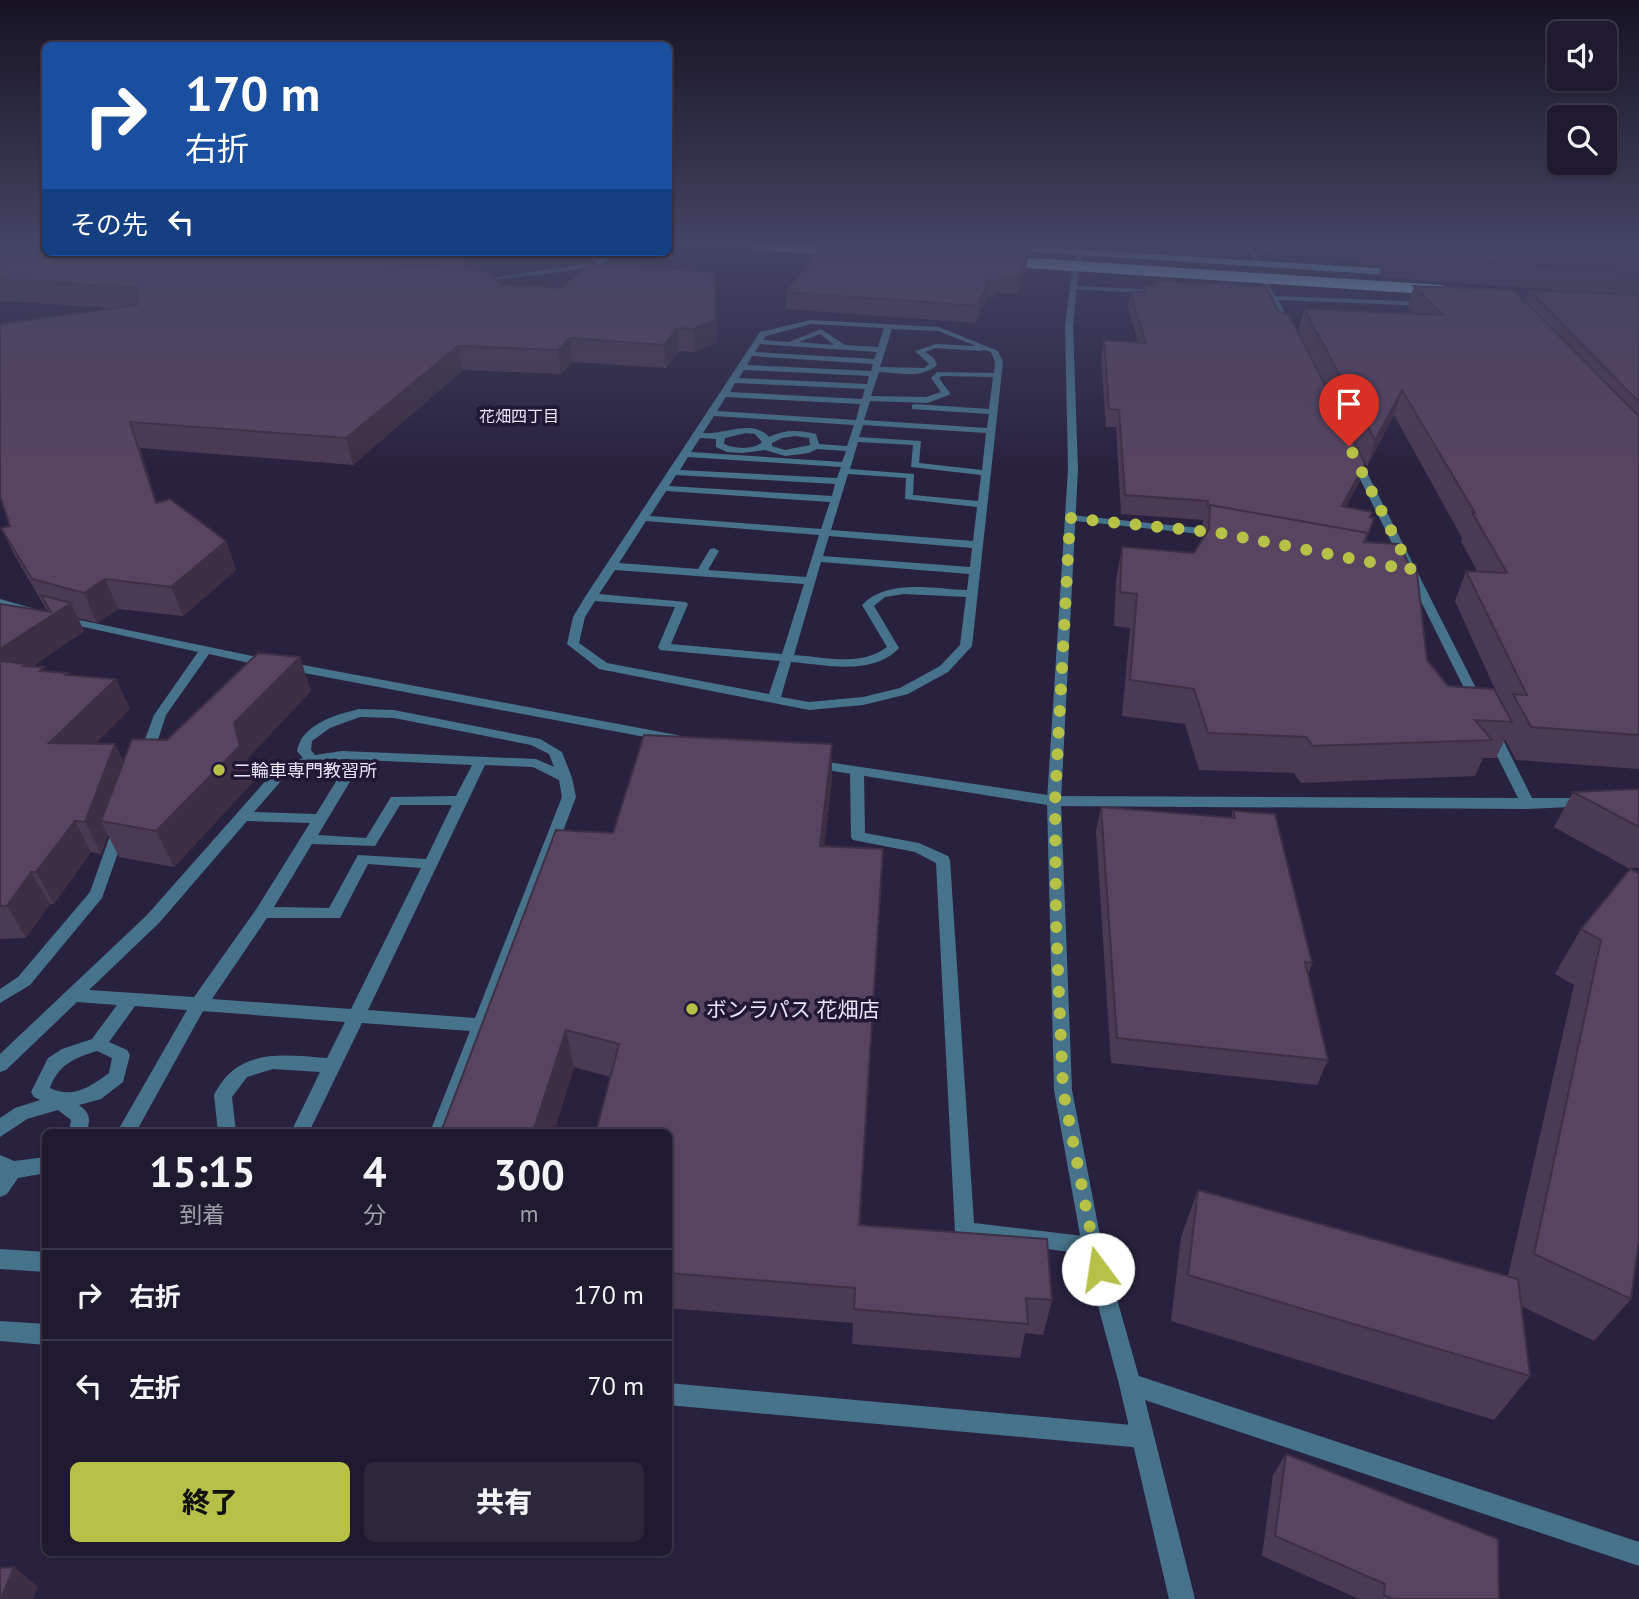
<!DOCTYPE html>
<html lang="ja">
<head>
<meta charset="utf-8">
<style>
	body { margin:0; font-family:"PT Sans","Noto Sans JP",sans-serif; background:#2c273b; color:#f1f3f6; height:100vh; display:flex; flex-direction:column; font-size:26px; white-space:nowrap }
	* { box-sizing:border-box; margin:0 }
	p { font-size:23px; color:#a1a1aa }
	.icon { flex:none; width:38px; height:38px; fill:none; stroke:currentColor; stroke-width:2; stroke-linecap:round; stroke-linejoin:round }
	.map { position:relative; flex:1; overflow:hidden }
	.sheet { position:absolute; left:42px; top:1129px; width:630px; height:427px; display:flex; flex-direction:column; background:#1f1a2f; border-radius:10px; box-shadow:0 2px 5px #0004,0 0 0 2px #3c384b }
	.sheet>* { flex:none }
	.guide { position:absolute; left:42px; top:42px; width:630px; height:214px; border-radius:10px; box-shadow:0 2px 5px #0004,0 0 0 2px #3c384b; background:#1a4fa0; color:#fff; overflow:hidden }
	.controls { position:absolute; left:1547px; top:21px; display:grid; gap:14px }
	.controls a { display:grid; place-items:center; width:70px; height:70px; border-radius:10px; background:#1f1a2f; box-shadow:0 2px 5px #0004,0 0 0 2px #3c384b; font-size:35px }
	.pin { position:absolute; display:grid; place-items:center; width:60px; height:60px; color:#fff; margin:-72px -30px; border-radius:50% 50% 50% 0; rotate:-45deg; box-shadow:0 0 7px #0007 }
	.pin .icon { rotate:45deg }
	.me { position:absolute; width:77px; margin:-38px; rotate:346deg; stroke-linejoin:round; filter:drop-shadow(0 0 5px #0008) }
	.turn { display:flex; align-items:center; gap:24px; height:147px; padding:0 28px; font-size:32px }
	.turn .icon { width:91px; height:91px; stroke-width:2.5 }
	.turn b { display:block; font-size:49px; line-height:60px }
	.then { display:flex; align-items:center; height:66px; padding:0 28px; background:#0003; gap:14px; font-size:26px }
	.eta { display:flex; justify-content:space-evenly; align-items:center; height:119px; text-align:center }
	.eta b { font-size:42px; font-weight:800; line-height:49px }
	.cta { display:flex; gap:14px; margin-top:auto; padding:14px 28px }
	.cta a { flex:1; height:80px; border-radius:10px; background:#b6c148; color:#111; font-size:28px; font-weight:800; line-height:80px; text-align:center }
	.cta a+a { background:#2c273b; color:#f1f3f6 }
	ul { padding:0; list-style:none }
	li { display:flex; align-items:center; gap:21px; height:91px; padding:0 28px; border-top:2px solid #3c384b }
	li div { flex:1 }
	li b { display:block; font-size:26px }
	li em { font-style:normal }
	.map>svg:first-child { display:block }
</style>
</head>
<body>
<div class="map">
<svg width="1639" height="1599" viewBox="0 0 1639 1599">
	<rect width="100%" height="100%" fill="#29223f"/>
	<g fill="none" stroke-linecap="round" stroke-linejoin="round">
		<path fill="#46738b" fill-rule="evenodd" d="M608,252H615L585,279L582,277L591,268L477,282L474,280L596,263Z
			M811,320L939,327L998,351L1003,362L972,646L948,672L908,694L863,705L809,710L599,669L567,644L573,617L585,597L760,332ZM811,324L884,328L878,347L845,345L821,329L789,342L763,340L766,336ZM892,329L938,331L976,346L936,344L915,351L929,364L924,368L880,367ZM820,334L834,345L799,342ZM760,344L877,352L874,359L755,352ZM936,348L980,351L984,350L991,352L995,362L994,373L937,372L931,378L941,392L926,397L871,396L879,372C898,373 922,379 937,365L934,358L925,352ZM752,356L873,364L871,371L747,365ZM744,370L869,376L867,384L739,378ZM942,376L993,377L989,409L915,404L912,405V409L989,414L987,428L864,420L870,401L927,403L949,395L950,393L939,378ZM735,383L865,389L862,399L730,392ZM726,397L860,404L856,420L717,411ZM714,416L854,425L847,446L819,444L816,434C799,430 785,429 769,437C753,418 724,435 703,433ZM863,425L986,433L982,470L919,463L921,441L859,437ZM746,433L755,434L762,442C754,450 734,449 724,444L725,438ZM795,436L809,438L810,445L785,450L772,446V443L782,438ZM700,438L716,439V447L727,452L742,453L765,450L785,456L809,453L817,449L846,451L842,462L691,452ZM858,442L913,445L911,467L981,475L978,501L913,495L914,474L850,469ZM688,457L841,467L837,478L680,470ZM848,474L906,478L905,499L977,507L973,541L831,530ZM676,475L835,484L832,496L669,486ZM666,491L830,502L821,529L650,516ZM646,521L819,535L806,577L708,570L719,551L714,548L710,549L698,569L619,563ZM829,536L972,548L970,567L823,556ZM821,562L969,574L967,590C933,589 888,578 862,605L887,647C861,667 824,657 794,655ZM615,570L804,584L782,654L671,644L688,604L686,602L599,594ZM904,594L966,597L960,645L940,666L900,688L863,697L809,702L781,697L791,662C826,665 873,676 899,648L874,606L885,597ZM595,601L675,607L658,647L660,650L780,661L769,694L607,663L579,643L585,617Z
			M359,709L394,710L540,739L562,752L572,778L576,797L448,1132H430L470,1031L362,1023L309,1132H291L320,1072L273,1069L247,1077L232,1097L236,1132H218L214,1095C238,1047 282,1055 327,1058L345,1022L203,1011L136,1132H117L187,1010L135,1006L109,1042L127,1050L130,1055L123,1082L101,1099L79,1105C91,1114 90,1119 87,1132H69L71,1120L58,1110L27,1119L0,1137V1118L15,1108L40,1100L34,1097L31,1092L48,1058L62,1049L92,1039L117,1005L77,1002L6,1070L0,1072V1054L147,915L277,768L303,758L297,751C302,724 335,715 359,709ZM360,717L394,718L531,745L549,754L554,767L536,759L342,751L315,755L311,750L312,741L330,728ZM342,759H350L316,814L254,812L287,774L315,764ZM363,760L472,765L456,796L391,797L366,838L318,835ZM485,765L533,767L559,780L562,797L475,1018L368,1010ZM400,805H452L426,859L358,855L329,908L274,907L312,844L375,846ZM247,821L310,823L257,908L194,997L89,990L159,923ZM368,864L421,868L351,1009L212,999L267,918H340ZM97,1051L112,1058L109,1073C90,1087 73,1099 50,1088C58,1065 74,1058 97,1051Z
			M857,769L864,773L865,833L919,843L948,856L950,860L974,1223L1092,1237L1099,1239L1102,1246L1099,1253L1092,1255L958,1237L955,1231L936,863L915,852L853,840L851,837L850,773Z
			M0,1155L14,1161L46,1157V1173L18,1178L7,1194L0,1197Z
			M0,1249L46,1252V1272L0,1269Z"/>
		<path fill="#46738b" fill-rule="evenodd" d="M1247,245H1253L1259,264L1254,263Z
			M1260,277H1264L1275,296L1428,302L1432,304L1428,306L1278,300L1294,329L1290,331L1286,329L1271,300L1266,298L1269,296Z
			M1073,286L1162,290L1165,292L1162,294L1071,289Z
			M1351,455L1359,457L1484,704L1482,707H1474L1472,704L1349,457Z
			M1070,515L1220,530L1225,533L1220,536L1066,520L1065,518Z
			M0,599L39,610L41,612L35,615L0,606Z
			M65,617L267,659L273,663L267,667L209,654L166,715L153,755L146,759L139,755L154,715L198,652L61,622L59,620Z
			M287,662L677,735L684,739L677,743L283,669L281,666Z
			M1492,728L1499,732L1532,798H1585L1592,803L1590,806L1528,809L1054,806L814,768L807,764L814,760L1054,796L1518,798L1485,732Z
			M119,825L126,830L102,898L30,985L0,1003V989L18,977L90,892L112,830Z
			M0,1321L46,1324V1345L0,1341Z
			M1130,1373L1639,1542V1566L1130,1395L1122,1392L1119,1384L1122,1376Z
			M668,1383L1143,1426L1151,1429L1154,1437L1151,1445L1143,1448L668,1405Z"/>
		<path fill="#46738b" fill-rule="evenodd" d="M1081,245H1087L1079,266L1073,325L1078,469L1061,801L1072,1090L1102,1246L1141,1384L1195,1599H1169L1119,1384L1082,1246L1054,1090L1047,801L1068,469L1065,325L1073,266Z"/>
		<path fill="#78caf6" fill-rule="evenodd" d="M740,245H776L779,247L775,250Z
			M967,245H1006L1406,270L1411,273L1406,276L971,248Z"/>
		<path stroke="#96d6fb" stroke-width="10" d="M756,245L848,251
			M999,261L1441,290"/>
	</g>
	<path fill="#4b3a53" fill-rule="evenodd" d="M0,245L458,252L465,258L468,270L503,285L562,288L716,293L717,343L695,352L679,351L666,368L573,362L561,374L463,370L353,465L140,448L157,503L226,541L236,570L183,616L118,609L97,623L78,618L84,631L33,666L46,671L67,673L69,675L116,679L130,709L95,744H115L123,761L167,740L311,691L247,759L254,781L174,867L119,857L108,835L101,854L91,852L54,904H50L26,938L0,939V604L49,612L48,610L46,609L15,556L1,528L10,526L113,308L0,301Z
		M873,245H1033L1032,255Z
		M1140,245H1248L1247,251H1244L1242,257L1141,251Z
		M1254,245H1639V769L1516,760L1505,739L1496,758H1483L1475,776L1301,783L1294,773L1199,770L1185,724L1122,716L1130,628L1114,626L1116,580L1122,547L1194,553L1203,540L1205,526H1203V520L1121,514L1116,427H1106L1101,357L1104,340L1138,342L1128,307L1130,292H1143L1144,286L1153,287L1154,281L1278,311L1361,456L1298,332L1304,309L1412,314L1407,308L1414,286L1524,302L1529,290L1598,293L1378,277L1381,266L1367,265L1361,259L1258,252ZM1394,415L1462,538L1461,541L1477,571H1466L1455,601L1498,696L1448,686L1427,660L1366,542L1374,518L1346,507L1359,482L1365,463L1367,467Z
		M1026,271L1018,294L997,293L995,297H987L976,323L786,309V292Z
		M832,744V780L824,846L883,849L860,1225L1052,1300L1043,1335L1025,1333L1020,1358L852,1344L853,1323L668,1308V1132L610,1077L574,1067L554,1132L556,830L613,833Z
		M1639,789V868H1628L1554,827L1573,792Z
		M1101,807L1231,818L1233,811L1312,963L1308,975L1328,1060L1317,1085L1111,1063L1096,831Z
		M1630,869L1631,1299L1594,1341L1521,1306L1530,1376L1494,1420L1171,1321L1181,1237L1198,1190L1508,1276L1574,985L1555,974L1581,929Z
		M1286,1454L1499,1599H1359L1262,1556L1273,1475Z"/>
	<path fill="#3d3044" d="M353,253L358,274L347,258Z
		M1028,255L1026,271L1018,294L1020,278Z
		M465,258L469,279L468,282L464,261Z
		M715,272L717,343L695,352L693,329Z
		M999,277L997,293L995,297L997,281Z
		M988,280L987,297L976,323L978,306Z
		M677,328L679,351L666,368L664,345Z
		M570,338L573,362L561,374L558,350Z
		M458,346L463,370L353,465L346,438Z
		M1402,390L1394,415L1367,467L1375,440Z
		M130,422L140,448L166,531L156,503Z
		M1365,463L1359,482L1336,525L1342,506Z
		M226,541L236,570L183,616L171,587Z
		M105,579L118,609L97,623L84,593Z
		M71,603L84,631L0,689V649Z
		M300,657L311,691L247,759L254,781L174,867L156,831L234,723Z
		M116,679L130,709L65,774L49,743Z
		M115,744L130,775L101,821L108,835L101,854L85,822Z
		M832,744V780L820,882V846Z
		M75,821L91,852L54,904L36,872Z
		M883,849L881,886L858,1261L859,1225Z
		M31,872L50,904L26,938L7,906Z
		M566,1030L574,1067L554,1132H533Z
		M14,1567L38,1587L33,1599H1Z"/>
	<path fill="#574461" stroke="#3d3044" stroke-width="2" d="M0,245H46V252H458L465,258L464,261L353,253L347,258L350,260L484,271L503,285L562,288L589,264L715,272V320L693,329L677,328L664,345L570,338L558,350L458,346L346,438L130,422L156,503L170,499L226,541L171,587L105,579L84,593L32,579L1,528L10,526L0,496V324L137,305V288L0,279Z
		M823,245H866L1028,255L1020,278L999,277L997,281L988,280L978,306L786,292Z
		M1382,245H1475L1479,250Z
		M1486,245H1639V261L1491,251Z
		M1384,255L1639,271V274Z
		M1154,281L1266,286L1278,311L1289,315L1365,463L1342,506L1372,512L1370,517L1374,518L1368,535V533L1210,505V507L1207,506L1208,501L1125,495L1119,410L1109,409L1104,340L1146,343L1130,292H1145L1144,286L1155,287Z
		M1414,286L1513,290L1639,416V735L1531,727L1513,694L1527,695L1466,571L1507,573L1472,512L1475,513L1402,390L1375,440L1304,309L1443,315Z
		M1529,290L1639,295V402Z
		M1210,505L1368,533L1364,542L1399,544L1409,564H1416L1427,660L1448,686L1494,689L1512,722L1475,720L1492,740L1313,746L1306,737L1208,733L1194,689L1130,680L1137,594L1120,592L1122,547L1194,553L1209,529Z
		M41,595L71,603L0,649V604L51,612Z
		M258,653L300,657L234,723L240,746L156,831L101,821L132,739L167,740Z
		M0,661L28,664L22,666L44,667L40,671L67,673L65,675L116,679L49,743L115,744L85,822L75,821L36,872H31L7,906H0Z
		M644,735L832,744L820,846L883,849L859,1225L1047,1239L1052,1300L1026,1298L1028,1324L854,1309L855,1288L668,1273V1132H596L619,1044L566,1030L533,1132H441L556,830L613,833Z
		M1639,789V827L1573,792Z
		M1101,807L1235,818L1233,811L1275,814L1312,963L1305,962L1328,1060L1117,1038Z
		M1630,869L1639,873V1241L1631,1299L1534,1254L1601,940L1581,929Z
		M1198,1190L1518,1279L1530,1376L1188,1275Z
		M1286,1454L1498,1539L1499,1599H1394L1384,1595L1385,1584L1275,1536Z
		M14,1567L1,1599H0V1568Z"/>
	<linearGradient id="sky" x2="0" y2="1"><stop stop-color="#171323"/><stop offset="0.52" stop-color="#434463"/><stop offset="1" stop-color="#434463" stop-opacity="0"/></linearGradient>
	<rect width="1639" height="469" fill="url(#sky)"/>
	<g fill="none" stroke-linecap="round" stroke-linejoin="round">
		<path stroke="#b6c148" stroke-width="12" stroke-dasharray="0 21.6" d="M1098,1269L1063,1090L1056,921L1055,801L1070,518L1220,533L1411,570L1349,446"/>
	</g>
	<g fill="#b6c148" stroke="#201834" stroke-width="2.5">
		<circle cx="219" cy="770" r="7"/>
		<circle cx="692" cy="1009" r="7"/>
	</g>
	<g text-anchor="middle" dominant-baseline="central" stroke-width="7" stroke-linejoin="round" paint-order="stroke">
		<g font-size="16" fill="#e9e5f8" stroke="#201834">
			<text x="519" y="416">花畑四丁目</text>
		</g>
		<g font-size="18" fill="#e9e5f8" stroke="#201834" text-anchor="start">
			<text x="233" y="770">二輪車専門教習所</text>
		</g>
		<g font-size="21" fill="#e9e5f8" stroke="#201834" text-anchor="start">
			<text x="706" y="1009">ボンラパス 花畑店</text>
		</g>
	</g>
</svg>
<div class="controls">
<a><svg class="icon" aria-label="sound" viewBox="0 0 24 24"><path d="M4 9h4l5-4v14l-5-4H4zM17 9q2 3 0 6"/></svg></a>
<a><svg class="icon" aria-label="search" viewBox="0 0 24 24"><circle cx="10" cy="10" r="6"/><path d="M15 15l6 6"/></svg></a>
</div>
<div class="pin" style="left:1349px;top:446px;background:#d93025"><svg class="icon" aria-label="arrive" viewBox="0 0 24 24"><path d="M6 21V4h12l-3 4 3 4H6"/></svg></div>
<svg class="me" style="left:1098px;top:1269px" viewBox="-20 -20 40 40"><circle r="19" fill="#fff"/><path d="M0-13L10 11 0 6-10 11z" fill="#b6c148"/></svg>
<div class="guide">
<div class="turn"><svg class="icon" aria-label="right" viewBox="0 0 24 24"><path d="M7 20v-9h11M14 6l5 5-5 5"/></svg><div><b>170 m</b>右折</div></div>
<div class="then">その先<svg class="icon" aria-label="left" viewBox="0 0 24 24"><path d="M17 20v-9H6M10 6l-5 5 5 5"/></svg></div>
</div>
<section class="sheet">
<div class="eta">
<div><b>15:15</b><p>到着</p></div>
<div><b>4</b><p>分</p></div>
<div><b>300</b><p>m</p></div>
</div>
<ul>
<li><svg class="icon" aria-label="right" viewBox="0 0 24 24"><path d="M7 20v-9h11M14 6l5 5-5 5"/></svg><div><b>右折</b></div><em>170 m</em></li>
<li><svg class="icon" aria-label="left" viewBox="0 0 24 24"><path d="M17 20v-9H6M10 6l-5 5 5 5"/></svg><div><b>左折</b></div><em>70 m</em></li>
</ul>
<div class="cta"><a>終了</a><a>共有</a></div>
</section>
</div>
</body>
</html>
